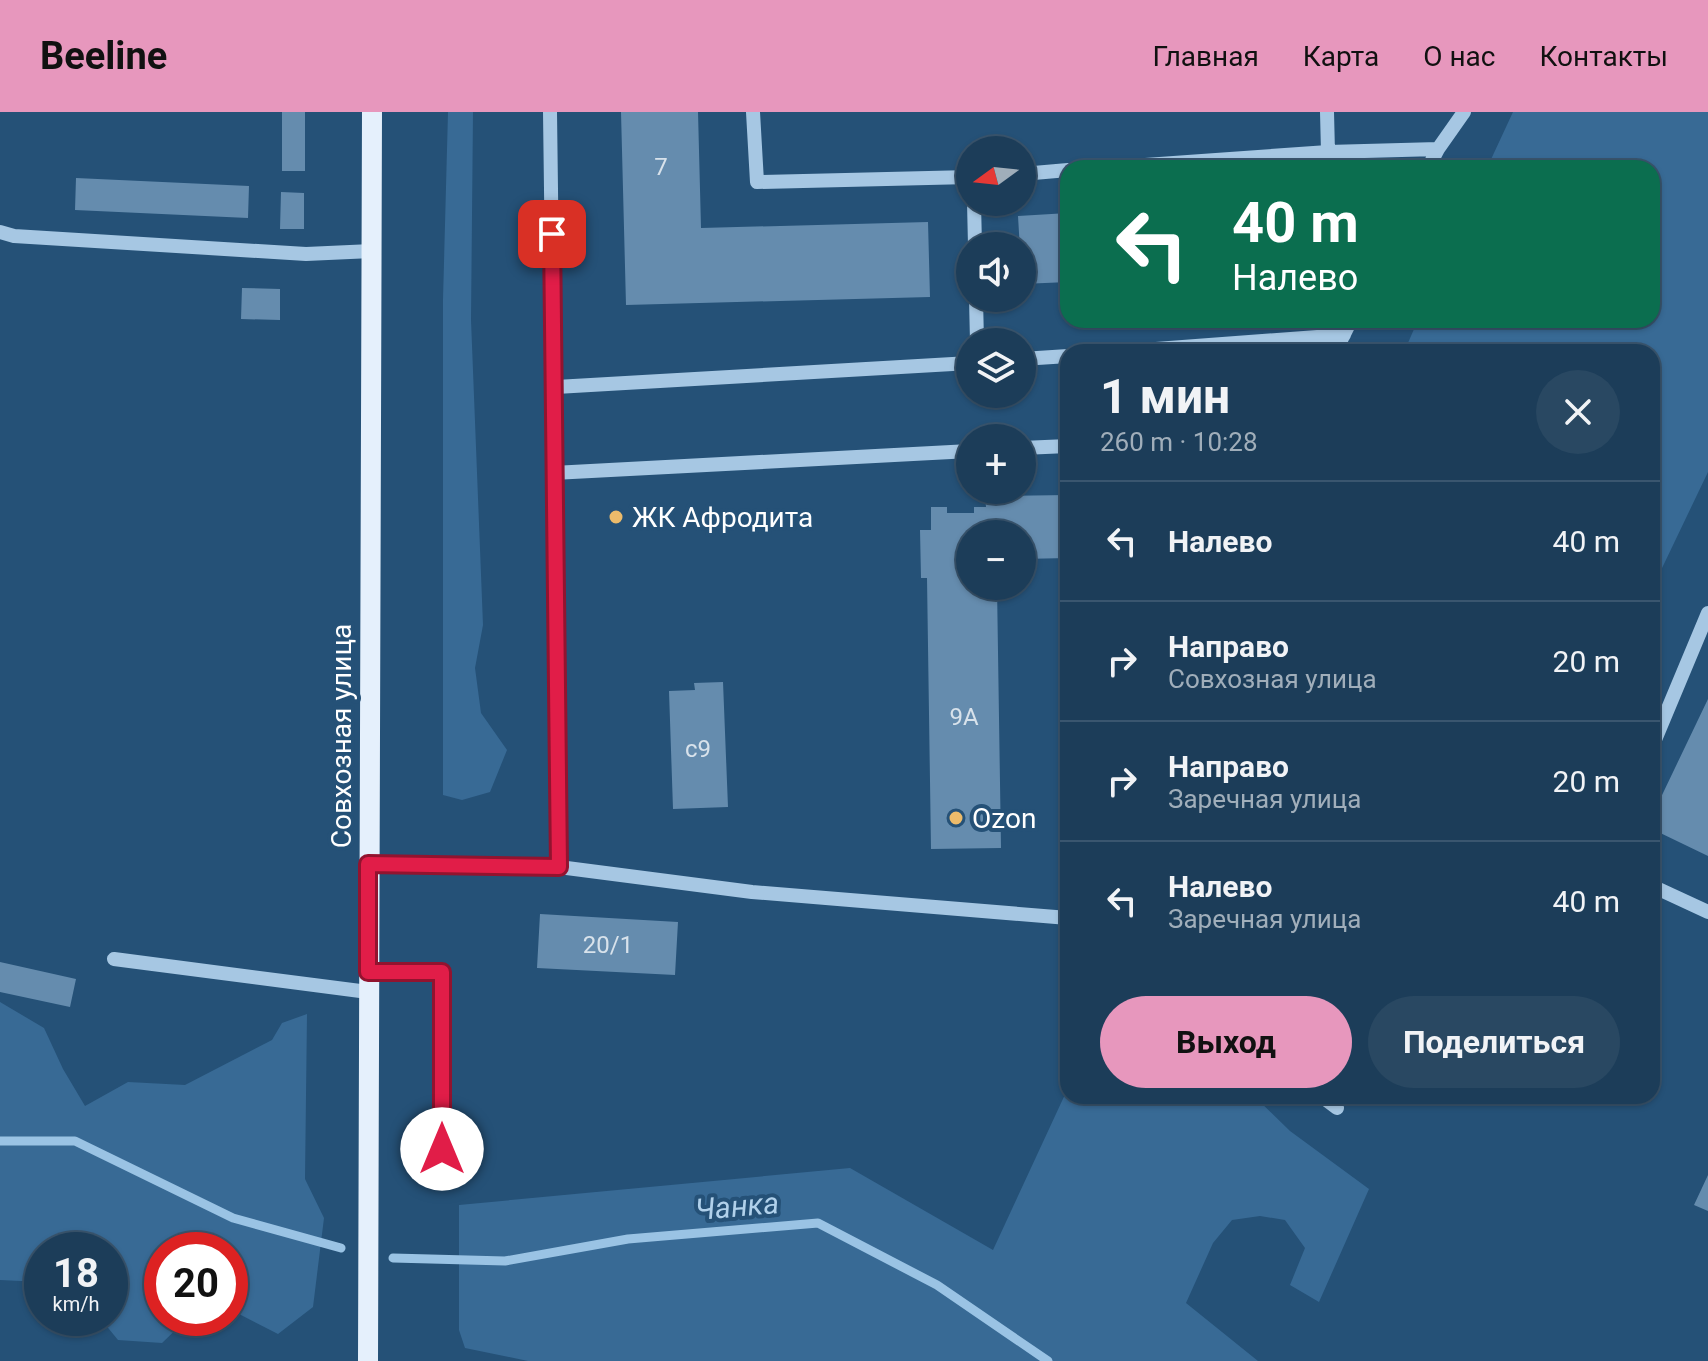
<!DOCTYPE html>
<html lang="ru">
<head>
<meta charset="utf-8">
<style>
	body { margin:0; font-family:Roboto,sans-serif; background:#294862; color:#f1f3f6; height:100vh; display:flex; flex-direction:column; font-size:30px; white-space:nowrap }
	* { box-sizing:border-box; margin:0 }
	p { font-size:26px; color:#a0aeba }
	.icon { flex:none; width:44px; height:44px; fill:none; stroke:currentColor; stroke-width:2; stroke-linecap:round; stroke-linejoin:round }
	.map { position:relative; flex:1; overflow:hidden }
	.panel { position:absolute; left:1060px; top:232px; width:600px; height:760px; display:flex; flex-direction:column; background:#1c3d59; border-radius:24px; box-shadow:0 2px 6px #0004,0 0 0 2px #3a566f }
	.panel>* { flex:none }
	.top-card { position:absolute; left:1060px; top:48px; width:600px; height:168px; border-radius:24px; box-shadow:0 2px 6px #0004,0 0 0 2px #3a566f; background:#0b6e4f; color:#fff; overflow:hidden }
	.needle { width:52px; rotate:255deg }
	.controls { position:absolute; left:956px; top:24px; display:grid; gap:16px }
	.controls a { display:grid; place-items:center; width:80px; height:80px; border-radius:50%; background:#1c3d59; box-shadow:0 2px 6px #0004,0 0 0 2px #3a566f; font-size:40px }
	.speed { position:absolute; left:24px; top:1120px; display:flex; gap:16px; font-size:40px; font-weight:700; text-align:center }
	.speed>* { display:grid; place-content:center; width:104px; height:104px; border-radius:50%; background:#1c3d59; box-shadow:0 2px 6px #0004,0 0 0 2px #3a566f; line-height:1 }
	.speed small { font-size:20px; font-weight:400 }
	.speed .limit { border:12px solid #d22; background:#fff; color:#111 }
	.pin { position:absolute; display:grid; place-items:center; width:68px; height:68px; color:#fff; margin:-34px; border-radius:16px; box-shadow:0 4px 12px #0006 }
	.me { position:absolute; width:88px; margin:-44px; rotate:0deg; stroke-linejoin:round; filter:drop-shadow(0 0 6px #0008) }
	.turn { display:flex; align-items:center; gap:28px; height:168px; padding:0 40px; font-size:36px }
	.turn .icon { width:104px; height:104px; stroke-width:2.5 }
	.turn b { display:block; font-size:56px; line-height:68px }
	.round { display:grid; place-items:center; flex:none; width:84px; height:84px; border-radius:42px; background:#294862 }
	.overview { display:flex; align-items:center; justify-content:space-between; height:136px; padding:0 40px }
	h1 { font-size:48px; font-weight:700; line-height:60px }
	.primary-button { display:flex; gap:16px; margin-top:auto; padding:16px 40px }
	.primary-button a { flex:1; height:92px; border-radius:48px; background:#e797bd; color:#111; font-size:32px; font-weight:700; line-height:92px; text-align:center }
	.primary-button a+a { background:#294862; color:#f1f3f6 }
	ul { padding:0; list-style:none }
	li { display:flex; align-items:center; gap:24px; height:120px; padding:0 40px; border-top:2px solid #3a566f }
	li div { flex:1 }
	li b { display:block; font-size:30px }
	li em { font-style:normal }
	header { display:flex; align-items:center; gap:48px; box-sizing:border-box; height:112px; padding:0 40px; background:#e797bd; color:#111 }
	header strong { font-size:38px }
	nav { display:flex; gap:44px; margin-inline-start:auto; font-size:28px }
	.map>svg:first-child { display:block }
</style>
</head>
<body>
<header>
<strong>Beeline</strong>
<nav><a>Главная</a><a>Карта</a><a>О нас</a><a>Контакты</a></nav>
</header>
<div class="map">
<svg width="1708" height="1249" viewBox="0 0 1708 1249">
	<rect width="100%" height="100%" fill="#255177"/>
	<path fill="#386a95" d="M448,0H473L471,208L483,513L475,556L481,601L507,638L490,680L462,688L443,683V188Z
		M1513,0H1708V360L1652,477V240H1404L1418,208H1652V56H1487Z
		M0,890L44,916L63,957L85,994L128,970L185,973L272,928L282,911L307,902L305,1067L324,1106L313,1195L278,1222L239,1202H230V1138H162V1206H188L162,1231L118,1228L100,1206H110V1138H42V1170L0,1168Z
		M1068,976V984H1254L1290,1019L1369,1077L1319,1190L1290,1173L1305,1136L1285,1108L1260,1104L1232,1108L1213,1131L1186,1191L1258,1249H528L465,1236L459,1218V1093L850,1056L993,1138Z"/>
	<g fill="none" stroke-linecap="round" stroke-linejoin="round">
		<path stroke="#9ac3e4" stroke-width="9" d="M0,1029H75L233,1106L341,1136
			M393,1146L505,1149L628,1127L818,1111L937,1173L1048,1249"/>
	</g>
	<path fill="#658cae" d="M282,0H305V59H282Z
		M621,0H698L701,116L928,110L930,185L626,193Z
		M76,66L249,74L248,106L75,98Z
		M281,80L304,81V117H280Z
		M1068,101V170L1022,172L1018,104Z
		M242,176L280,177V208L241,207Z
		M1068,383V446L1022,447V422H970V474H997L1001,736L931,737L927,466H921L920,418H931V395H947V401H974V395H986L985,384Z
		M723,570L728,695L673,697L669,579L695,578L694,571Z
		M1708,587V744L1652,717V704Z
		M540,802L678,810L675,863L537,856Z
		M0,850L76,867L70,895L0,880Z
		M1708,1063V1099L1694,1093Z"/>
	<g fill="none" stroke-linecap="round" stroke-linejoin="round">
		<path stroke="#a6c7e3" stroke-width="14" d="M753,0L757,70L970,65
			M1327,0L1328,40L1438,37L1464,0
			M1103,56L1328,40
			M1428,56L1438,37
			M1022,62L1068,58
			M974,90L975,134
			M0,120L14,124L306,142L372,139
			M976,186L977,230
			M1116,240L1344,223
			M1335,240L1351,208
			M1022,247L1068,244
			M556,275L970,251
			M1022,336L1068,334
			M553,361L970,339
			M1652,635L1708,501
			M368,752L559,755C555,503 555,252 550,0
			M559,755L752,780L1068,806
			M1652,774L1708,800
			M114,847L368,880
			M368,860H442V1067
			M1321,984L1337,996"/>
		<path stroke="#e5f0fc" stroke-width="20" d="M368,1249L372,0"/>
	</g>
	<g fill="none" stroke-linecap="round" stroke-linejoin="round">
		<g stroke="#92132f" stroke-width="20">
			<path id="route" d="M442,1037V860H368V752L559,755L552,122"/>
		</g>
		<use href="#route" stroke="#e11d48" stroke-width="14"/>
	</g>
	<g fill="#ecbb6b" stroke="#255177" stroke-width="3">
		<circle cx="616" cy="405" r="8"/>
		<circle cx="956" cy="706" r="8"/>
	</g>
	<g text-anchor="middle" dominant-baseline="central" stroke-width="8" stroke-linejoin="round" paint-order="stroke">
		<g font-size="24" fill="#d8e2eb">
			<text x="661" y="55">7</text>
			<text x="964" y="605">9А</text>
			<text x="698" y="637">с9</text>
			<text x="608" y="833">20/1</text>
		</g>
		<g font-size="28" fill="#fff" stroke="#255177" text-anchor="start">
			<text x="632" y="405">ЖК Афродита</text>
			<text x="972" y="706">Ozon</text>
		</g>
		<g font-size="28" fill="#fff" stroke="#255177">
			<text transform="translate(341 624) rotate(-90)">Совхозная улица</text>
		</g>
		<g font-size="30" font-style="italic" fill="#b1d1eb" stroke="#255177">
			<text transform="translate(737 1094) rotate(-5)">Чанка</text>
		</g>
	</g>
</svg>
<div class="controls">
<a><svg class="needle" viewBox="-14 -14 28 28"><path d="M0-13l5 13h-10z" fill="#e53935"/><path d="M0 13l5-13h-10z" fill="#a0aeba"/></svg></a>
<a><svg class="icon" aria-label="sound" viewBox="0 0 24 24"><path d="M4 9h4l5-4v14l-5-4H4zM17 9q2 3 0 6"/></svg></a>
<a><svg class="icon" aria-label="layers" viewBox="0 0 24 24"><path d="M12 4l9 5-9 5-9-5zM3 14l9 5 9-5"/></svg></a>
<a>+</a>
<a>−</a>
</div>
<div class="speed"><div>18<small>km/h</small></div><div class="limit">20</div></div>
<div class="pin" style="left:552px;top:122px;background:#d93025"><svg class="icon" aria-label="arrive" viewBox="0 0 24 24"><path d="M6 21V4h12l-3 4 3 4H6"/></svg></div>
<svg class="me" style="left:442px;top:1037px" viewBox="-20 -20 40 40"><circle r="19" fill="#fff"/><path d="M0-13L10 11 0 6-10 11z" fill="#e11d48"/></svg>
<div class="top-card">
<div class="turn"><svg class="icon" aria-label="left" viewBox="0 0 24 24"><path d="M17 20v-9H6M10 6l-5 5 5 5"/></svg><div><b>40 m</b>Налево</div></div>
</div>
<section class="panel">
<div class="overview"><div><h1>1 мин</h1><p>260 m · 10:28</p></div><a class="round"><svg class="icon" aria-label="close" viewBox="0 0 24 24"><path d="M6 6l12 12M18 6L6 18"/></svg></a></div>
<ul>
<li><svg class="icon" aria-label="left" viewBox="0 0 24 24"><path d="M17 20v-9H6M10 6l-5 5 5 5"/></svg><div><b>Налево</b></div><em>40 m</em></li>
<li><svg class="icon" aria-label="right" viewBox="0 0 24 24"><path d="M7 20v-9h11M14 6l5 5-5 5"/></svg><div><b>Направо</b><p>Совхозная улица</p></div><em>20 m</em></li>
<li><svg class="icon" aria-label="right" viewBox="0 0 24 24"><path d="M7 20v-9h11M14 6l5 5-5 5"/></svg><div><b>Направо</b><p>Заречная улица</p></div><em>20 m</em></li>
<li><svg class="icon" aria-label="left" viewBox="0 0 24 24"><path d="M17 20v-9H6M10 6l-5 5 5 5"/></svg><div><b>Налево</b><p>Заречная улица</p></div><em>40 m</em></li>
</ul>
<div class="primary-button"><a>Выход</a><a>Поделиться</a></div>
</section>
</div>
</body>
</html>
